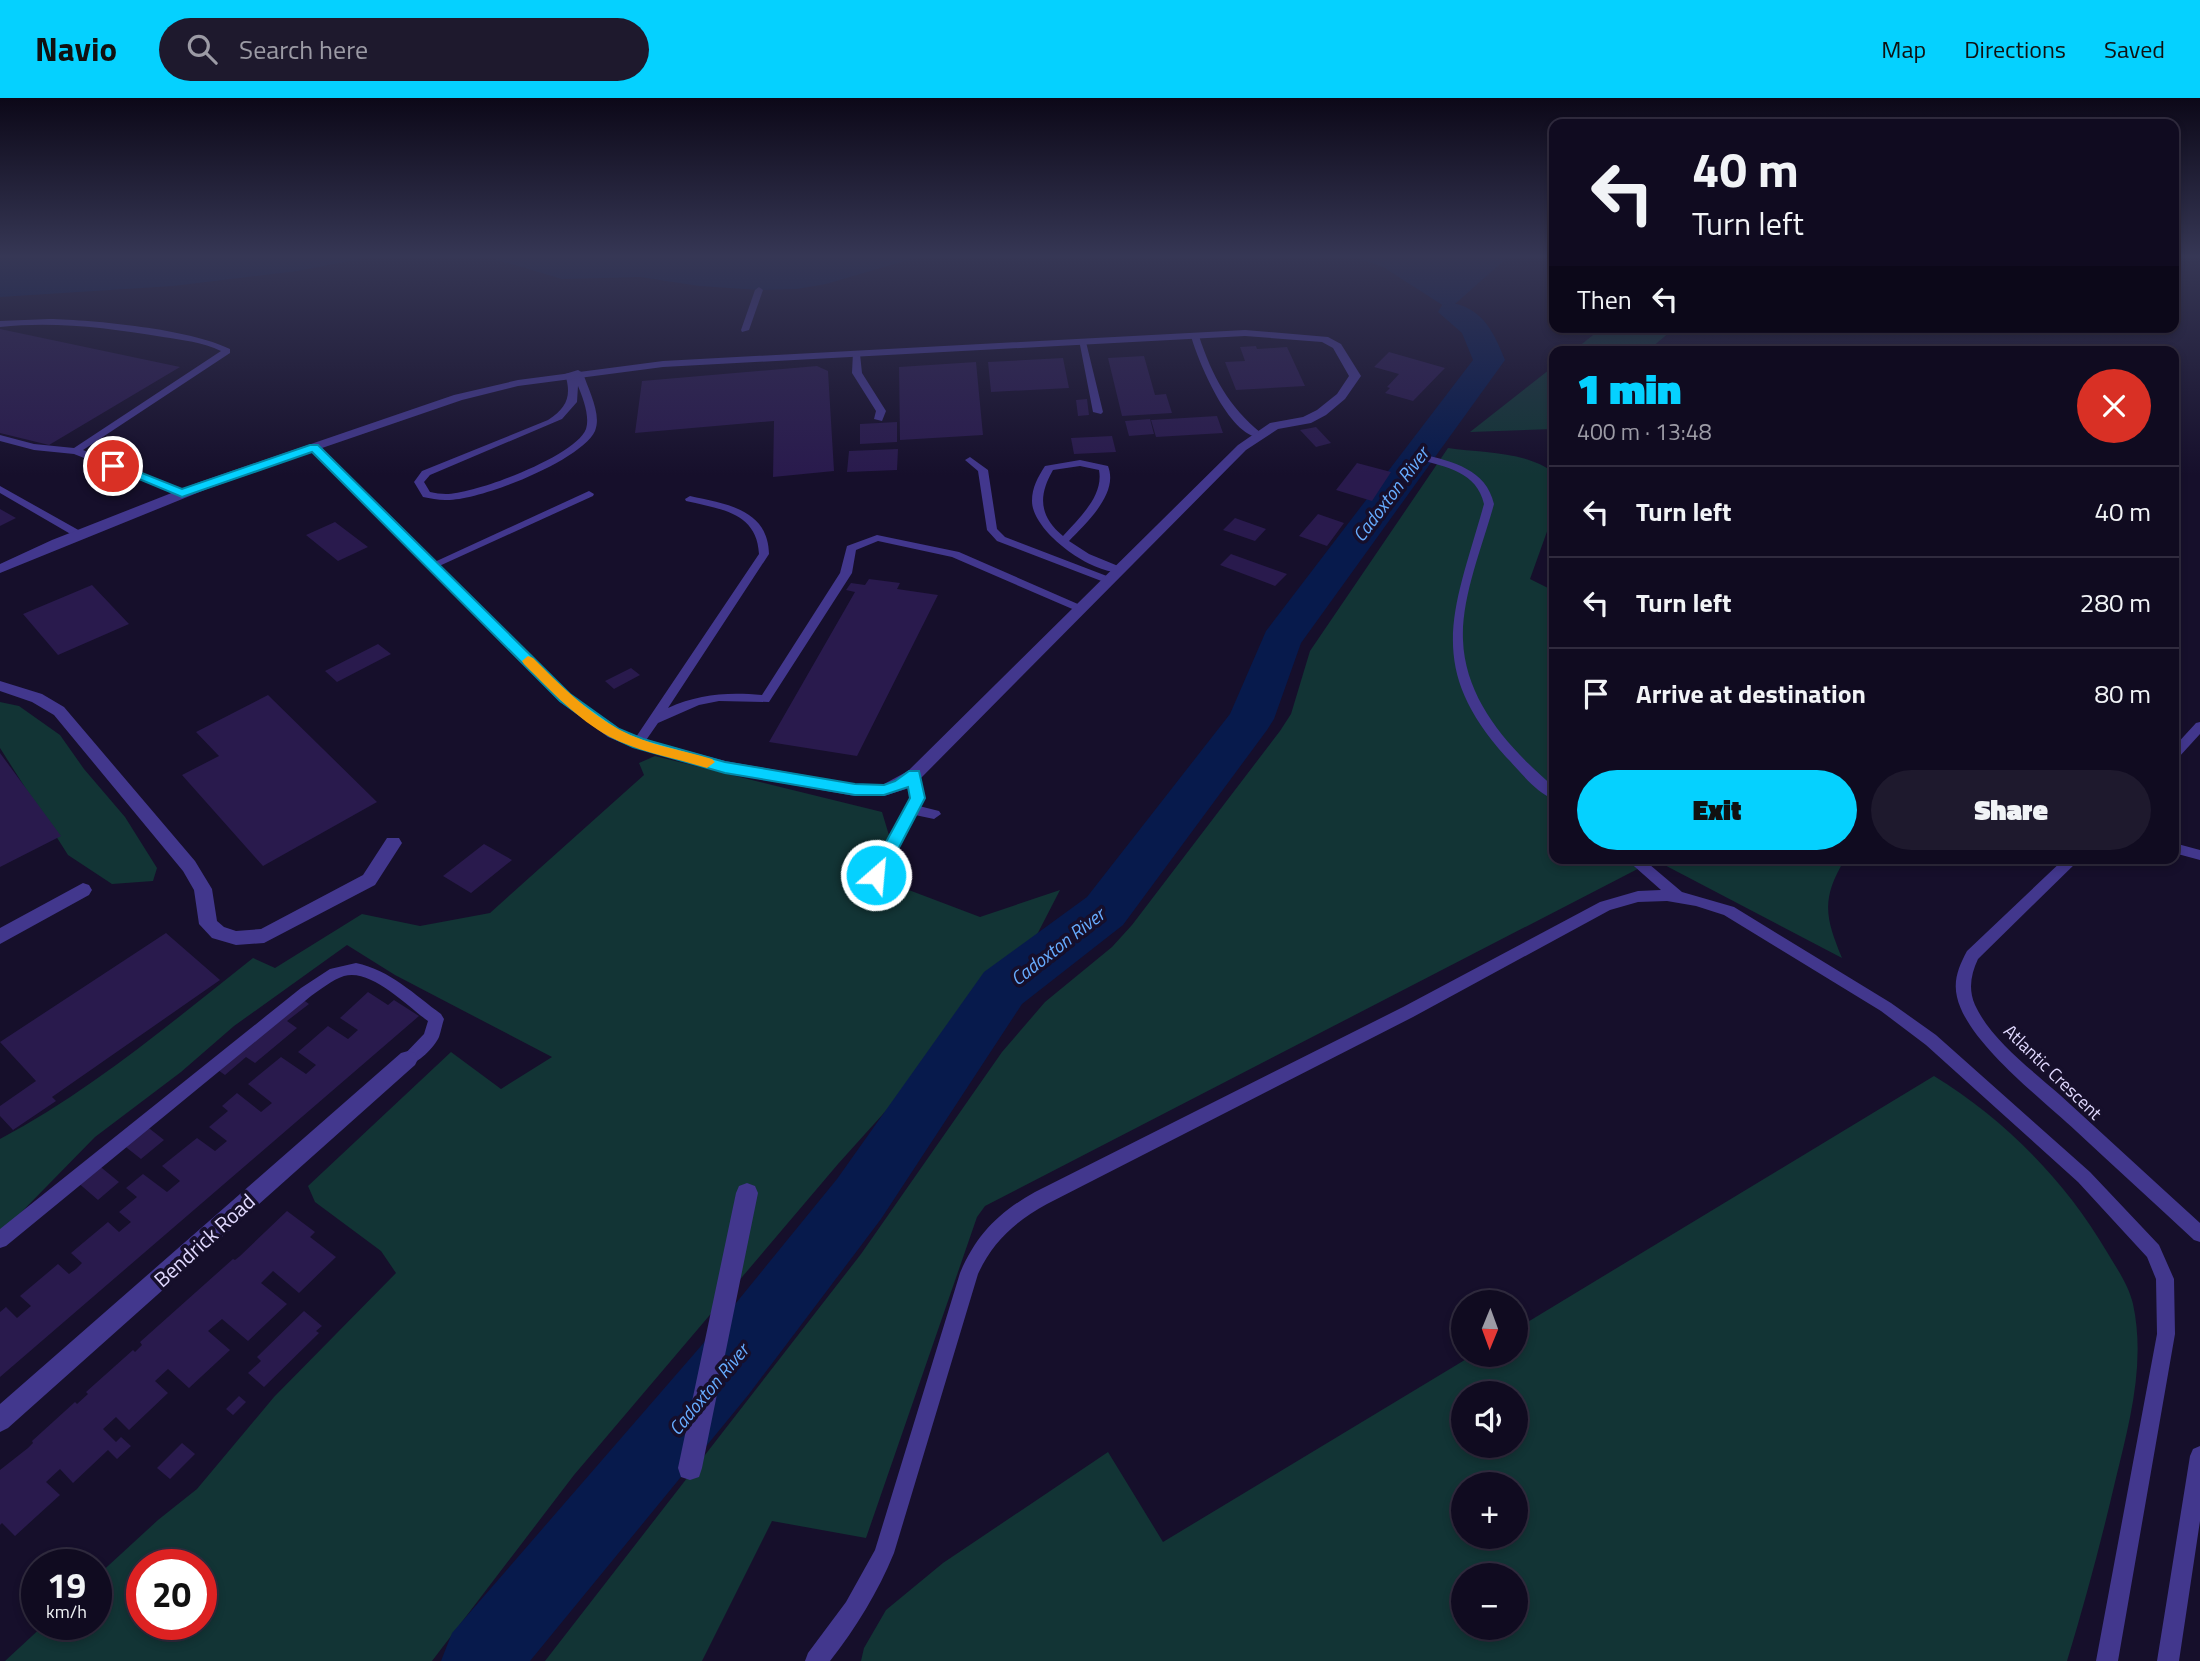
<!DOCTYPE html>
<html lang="en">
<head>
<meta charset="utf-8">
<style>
	body { margin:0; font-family:"Titillium Web",sans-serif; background:#1e192d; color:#f1f3f6; height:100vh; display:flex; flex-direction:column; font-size:26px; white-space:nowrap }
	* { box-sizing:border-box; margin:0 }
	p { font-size:23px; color:#9c9ba5 }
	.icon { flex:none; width:38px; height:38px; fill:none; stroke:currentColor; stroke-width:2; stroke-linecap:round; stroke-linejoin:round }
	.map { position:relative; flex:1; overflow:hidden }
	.panel { position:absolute; left:1549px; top:248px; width:630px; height:518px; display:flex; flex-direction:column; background:#100b20; border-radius:14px; box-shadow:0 4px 10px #0003,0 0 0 2px #302b3e }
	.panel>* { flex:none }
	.banner { position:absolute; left:1549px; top:21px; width:630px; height:214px; border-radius:14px; box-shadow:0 4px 10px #0003,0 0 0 2px #302b3e; background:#100b20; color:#f1f3f6; overflow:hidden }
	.needle { width:46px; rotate:181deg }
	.tools { position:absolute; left:1451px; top:1192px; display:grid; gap:14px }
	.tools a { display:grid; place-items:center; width:77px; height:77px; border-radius:50%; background:#100b20; box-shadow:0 4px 10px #0003,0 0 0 2px #302b3e; font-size:35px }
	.speed { position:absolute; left:21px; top:1451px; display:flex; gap:14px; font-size:35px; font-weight:700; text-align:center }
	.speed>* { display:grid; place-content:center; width:91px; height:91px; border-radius:50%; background:#100b20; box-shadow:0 4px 10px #0003,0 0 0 2px #302b3e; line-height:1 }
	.speed small { font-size:18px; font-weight:400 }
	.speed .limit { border:10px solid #d22; background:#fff; color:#111 }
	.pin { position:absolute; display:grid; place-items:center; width:60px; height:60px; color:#fff; margin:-30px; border:4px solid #fff; border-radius:50%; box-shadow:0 2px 7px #0007 }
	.me { position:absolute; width:77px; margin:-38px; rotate:27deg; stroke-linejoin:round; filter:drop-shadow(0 0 5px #0008) }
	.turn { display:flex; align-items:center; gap:24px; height:147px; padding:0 28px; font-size:32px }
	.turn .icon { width:91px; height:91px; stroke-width:2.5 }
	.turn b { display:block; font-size:49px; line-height:60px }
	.then { display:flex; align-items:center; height:66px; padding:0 28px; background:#0003; gap:14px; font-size:26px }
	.round { display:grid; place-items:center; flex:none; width:74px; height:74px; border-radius:37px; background:#1e192d }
	.summary { display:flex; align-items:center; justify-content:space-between; height:119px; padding:0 28px }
	h1 { font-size:42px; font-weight:800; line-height:52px; color:#05d1ff }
	.cta { display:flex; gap:14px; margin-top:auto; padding:14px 28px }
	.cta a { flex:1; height:80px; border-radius:42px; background:#05d1ff; color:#111; font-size:28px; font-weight:800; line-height:80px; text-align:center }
	.cta a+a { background:#1e192d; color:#f1f3f6 }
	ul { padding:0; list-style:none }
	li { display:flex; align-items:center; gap:21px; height:91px; padding:0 28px; border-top:2px solid #302b3e }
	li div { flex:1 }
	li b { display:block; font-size:26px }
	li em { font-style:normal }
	header { display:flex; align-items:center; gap:42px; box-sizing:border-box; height:98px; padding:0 35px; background:#05d1ff; color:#111 }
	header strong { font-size:33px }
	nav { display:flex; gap:38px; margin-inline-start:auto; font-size:24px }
	.search { width:490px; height:63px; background:#1e192d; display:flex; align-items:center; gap:18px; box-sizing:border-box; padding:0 24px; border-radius:38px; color:#9c9ba5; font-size:26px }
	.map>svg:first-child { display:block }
</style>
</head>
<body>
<header>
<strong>Navio</strong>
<div class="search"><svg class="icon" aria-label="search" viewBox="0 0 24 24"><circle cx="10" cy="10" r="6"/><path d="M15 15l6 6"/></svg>Search here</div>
<nav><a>Map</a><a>Directions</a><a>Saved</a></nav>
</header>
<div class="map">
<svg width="2200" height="1563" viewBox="0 0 2200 1563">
	<rect width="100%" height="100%" fill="#160f2b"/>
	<path fill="#123435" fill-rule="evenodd" d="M1603,229H1676L1646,254H1572Z
		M1554,268V331L1470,334Z
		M1448,350C1481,355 1527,353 1554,375V414L1530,481L1554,493V761H1845C1821,801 1825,819 1842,860L1655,762L985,1108L977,1119L866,1440L772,1423L702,1563H545L861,1156L1002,954L1045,904L1112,849L1132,827L1280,633L1291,616L1310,553Z
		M0,604L19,608L60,637L84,671L125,719L157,770L153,783L112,786L68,757L0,650Z
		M655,658L882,714L891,744L852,758L856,772L980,819L1060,792L1027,856L838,1066L574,1377L432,1563H5L45,1526H96V1479L158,1422L197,1391L274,1299L396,1175L381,1153L315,1104L308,1088L451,954L501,991L552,959L395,877L347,847L234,928L181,974L95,1039L0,1136V1041C92,992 172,924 253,860L275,870L362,816L420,828L490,815L644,677L639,665ZM142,1466H201V1526H142Z
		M1934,978C2004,1021 2065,1082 2107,1154C2116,1169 2129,1188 2133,1206C2146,1266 2129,1326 2115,1384C2101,1444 2085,1504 2067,1563H861L864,1550L886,1512L943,1465L1108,1354L1163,1444L1473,1257L1516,1256V1231ZM1463,1295H1516V1348H1463ZM1463,1386H1516V1438H1463ZM1516,1477V1530H1463V1477Z"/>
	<path fill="#071a4c" d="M0,158H375L298,173L173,188L0,199Z
		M484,158H922L826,186L797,191L759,192L699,188L640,179L562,181Z
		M1352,158H1509L1455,206L1444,208L1383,169Z"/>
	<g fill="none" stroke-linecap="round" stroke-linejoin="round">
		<path fill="#071a4c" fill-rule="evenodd" d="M1453,205C1484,212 1494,235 1505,262L1301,545L1274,621L1267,632L1123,827L1022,906L881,1121L749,1296L530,1563H441L452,1535L701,1248L837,1081L984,874L1087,799L1230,616L1266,533L1473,262L1462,235L1438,214L1442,207Z"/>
	</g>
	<path fill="#291a4d" d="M0,231L180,269L49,347L0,335Z
		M1256,248L1257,251L1287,249L1305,288L1236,292L1225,264L1245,263L1240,249Z
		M1389,254L1445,270L1413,303L1385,295L1390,290L1387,289L1399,276L1374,269Z
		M1144,258L1155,297L1166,296L1172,315L1122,318L1108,260Z
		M1063,260L1069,290L991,294L988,264Z
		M976,264L983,337L900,342L899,269Z
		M817,268L828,273L834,373L773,379L774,323L635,335L642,283Z
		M1087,301L1089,317L1078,318L1076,302Z
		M1217,318L1223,335L1156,339L1151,322Z
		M1150,321L1154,336L1129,338L1125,323Z
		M897,324V344L860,346V326Z
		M1316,329L1331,345L1316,349L1300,332Z
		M1112,338L1116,354L1074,356L1071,340Z
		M898,351L897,372L847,374L849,353Z
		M1357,365L1391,374L1372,403L1336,392Z
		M0,411L16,420L0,428Z
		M1318,416L1344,425L1327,448L1299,438Z
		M1235,420L1266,431L1255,443L1223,432Z
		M335,424L368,449L338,463L306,437Z
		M1231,456L1287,476L1275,488L1220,467Z
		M869,481L900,485L897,491L938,497L857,658L769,644L855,494L846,492L851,485L865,487Z
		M92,487L129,526L58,557L23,516Z
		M378,546L391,556L337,584L325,573Z
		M631,570L640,577L614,591L605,583Z
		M268,597L377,704L263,768L182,677L219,658L196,634Z
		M0,655L61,738L0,769Z
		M484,746L512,762L471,795L443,778Z
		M166,835L220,882L52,999L56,1003L13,1032L0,1018V1008L36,983L0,944Z
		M368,894L388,907L394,902L419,918L0,1279V1214L6,1209L17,1220L31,1208L20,1198L58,1166L69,1176L76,1171L82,1165L71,1155L108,1124L119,1134L131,1124L119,1114L137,1099L126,1090L143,1076L167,1094L180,1083L162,1068L197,1040L215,1053L227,1043L209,1029L228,1013L222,1008L237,995L261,1014L272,1005L248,986L281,959L306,976L316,967L298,954L328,928L348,941L358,932L340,920Z
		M302,901L309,906L287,923L297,930L255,965L246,959L225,977L215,970Z
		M145,1027L164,1042L141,1061L122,1046Z
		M97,1066L119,1084L98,1102L76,1083Z
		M287,1113L315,1134L310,1139L336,1159L299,1195L273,1173L261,1185L287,1206L248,1243L222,1221L208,1233L230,1252L189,1290L168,1271L155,1283L168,1295L129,1332L116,1319L103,1331L116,1344L121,1339L131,1348L117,1361L108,1352L73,1385L60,1371L46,1384L60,1397L38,1417L15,1438L2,1425L0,1427V1372L28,1350L33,1345L32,1343L75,1304L77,1306L88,1296L86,1294L133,1252L135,1254L142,1247L140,1244L233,1161L235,1162L240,1158Z
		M304,1213L322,1228L316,1233L319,1235L264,1289L248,1275L261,1263L257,1259Z
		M239,1298L246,1304L233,1317L226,1311Z
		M182,1345L195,1356L170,1381L157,1370Z"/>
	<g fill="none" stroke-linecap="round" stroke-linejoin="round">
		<path fill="#42378d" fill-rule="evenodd" d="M759,189L763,192L749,232L742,234L741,232L755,192Z
			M49,221C94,222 190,231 230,251V255L83,352L186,393V397H178L74,356L34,352L0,343V337L34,346L74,350L221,253C203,244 182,242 163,239C108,230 55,223 0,229V223Z
			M1195,235L1199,238C1212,278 1229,309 1261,335V339C1230,341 1198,263 1191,238Z
			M1079,242L1086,244L1103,314L1101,316L1093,314Z
			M853,254L860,256L862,275L886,313L882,323L874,321L876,313L852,275Z
			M578,272L583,275C588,291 602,316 595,333C581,363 477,404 445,402C438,402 430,400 423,399L414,384L422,373L548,322C567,310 572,298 565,276ZM578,288C583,300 590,318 586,331C576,358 475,396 446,396C441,396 435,395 430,394L424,384L430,377L562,321L577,304Z
			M1422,356C1453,364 1486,371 1494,406C1483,447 1461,499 1463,542C1465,603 1510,651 1554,689V701C1536,695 1519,672 1506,659C1423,567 1455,510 1484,406C1477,374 1446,369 1418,361L1417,359Z
			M970,359L988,372L997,431L1005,439L1112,480V484H1104L997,443L987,432L978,373L965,362Z
			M1080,362L1108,368C1119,396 1086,425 1069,443L1089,456L1123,470V474C1094,478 1032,434 1032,403C1032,389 1038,379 1045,368ZM1080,368L1099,372C1104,398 1079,420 1063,438C1039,418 1038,398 1053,372Z
			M0,388L82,434L83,436L78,439L74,438L0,395Z
			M589,393L594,396L593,398L437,469L433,470L428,467Z
			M690,398C726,406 768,411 769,456L668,610C699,596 727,594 762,597L840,475L847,448L877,437L959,454L1087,510L1085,513H1077L952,459L878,443L856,452L852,475L769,604L719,603L699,607L658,625L642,648L638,649L632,645L634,642L759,456C757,414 720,411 686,403L685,401Z
			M2200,624V636L2179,659L2174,660V649L2196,625Z
			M914,672L920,677L924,700L919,708L939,713L941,716L934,721L915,717L881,781H871L869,777L910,700L908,677Z
			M2174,745L2200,752V762L2174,755Z
			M1626,761H1643L1682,794L1734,809L1891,905L1936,937L2090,1074L2159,1147L2174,1181L2175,1236L2118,1563H2096L2157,1236L2156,1181L2147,1159L2078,1084L1926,947L1881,913L1724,817L1696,808L1667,803L1638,804L1610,812L1413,919L1047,1106C1016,1123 993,1143 978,1176L894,1455C878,1494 856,1530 830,1563H805L808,1555L846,1504L875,1452L960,1175C976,1137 999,1114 1035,1094L1403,909L1600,804L1638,793L1661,792Z
			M2064,761H2080L1978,861C1971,876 1968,891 1975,907C1991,942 2032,972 2060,997C2107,1040 2153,1082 2200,1125V1144L2194,1142C2155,1106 2115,1069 2076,1033C2042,1001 1967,944 1957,899C1953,882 1959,868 1967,853Z
			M356,865C390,872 415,897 441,916L444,921C442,927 441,933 439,939C434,950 415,970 402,966L400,961L424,936L428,923C407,908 371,870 344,878C332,882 321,891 311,898L6,1148L0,1150V1131L301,890L330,871Z
			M2200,1348V1423L2179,1563H2157L2190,1358L2193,1351Z"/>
		<path fill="#42378d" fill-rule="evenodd" d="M1245,232L1328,239L1341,246L1361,278L1345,301L1326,317L1311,325L1278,331L1246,352L920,681L906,691L884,698H855L725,675L632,649L608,639L560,604L312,354L207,391L0,475V466L52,442L197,385L454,297L518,282L663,263ZM1245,238L1322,244L1333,250L1349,278L1337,296L1317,312L1303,319L1270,325L1238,347L908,673L884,686H855L725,663L643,641L620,631L570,596L322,350L462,302L518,288L663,269Z
			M0,583L42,596L64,609L195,763L212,791L217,823L224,829L236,833L261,831L363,777L387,740H399L402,745L375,787L264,845L236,847L212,840L199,826L194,792L183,773L54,617L32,604L0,593Z
			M83,785L89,787L92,792L89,797L0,846V830Z
			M408,953L415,955L418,961L415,967L8,1330L0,1334V1306L401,955Z
			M747,1085L755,1088L758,1095L702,1370L699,1379L690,1382L681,1379L678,1370L736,1095L739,1088Z"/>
	</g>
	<linearGradient id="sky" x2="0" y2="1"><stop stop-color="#0c0818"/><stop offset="0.42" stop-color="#363755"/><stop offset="1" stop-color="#363755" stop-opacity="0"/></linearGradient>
	<rect width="2200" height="377" fill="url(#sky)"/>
	<path fill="#05d1ff" stroke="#0388a6" stroke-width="2" d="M310,347H318L570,596L619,631L643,641L725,664L855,686L884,687L895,683L909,673H919L925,700L882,782H870L868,777L910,700L908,689L884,697H855L725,675L633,649L609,638L560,603L312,354L182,399L108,368L117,365L182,391Z"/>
	<path fill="#f59e0b" d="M528,558L533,560C559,586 587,614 620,632C648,647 682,652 712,661L715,664L707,670C675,660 639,654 610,639C577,621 550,592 524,566L522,563Z"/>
	<g text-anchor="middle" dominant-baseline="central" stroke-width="7" stroke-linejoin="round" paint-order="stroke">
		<g font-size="18" fill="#e1d9ff" stroke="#160f2b">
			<text transform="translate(2053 974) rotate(44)">Atlantic Crescent</text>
		</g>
		<g font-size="19" font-style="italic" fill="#67acff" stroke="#160f2b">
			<text transform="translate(1390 396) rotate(-53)">Cadoxton River</text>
			<text transform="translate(1057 848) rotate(-38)">Cadoxton River</text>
			<text transform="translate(708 1291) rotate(-50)">Cadoxton River</text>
		</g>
		<g font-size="21" fill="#e1d9ff" stroke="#160f2b">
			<text transform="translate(204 1142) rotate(-42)">Bendrick Road</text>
		</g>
	</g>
</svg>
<div class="tools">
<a><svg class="needle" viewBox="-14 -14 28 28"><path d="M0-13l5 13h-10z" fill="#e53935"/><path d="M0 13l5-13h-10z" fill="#9c9ba5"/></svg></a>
<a><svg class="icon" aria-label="sound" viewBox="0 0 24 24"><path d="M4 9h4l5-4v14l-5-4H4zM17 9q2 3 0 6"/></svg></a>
<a>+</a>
<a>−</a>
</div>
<div class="speed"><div>19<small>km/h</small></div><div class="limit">20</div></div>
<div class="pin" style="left:113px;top:368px;background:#d93025"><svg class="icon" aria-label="arrive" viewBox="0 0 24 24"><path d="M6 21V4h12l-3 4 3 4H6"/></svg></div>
<svg class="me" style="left:876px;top:777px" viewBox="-20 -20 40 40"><circle r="17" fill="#05d1ff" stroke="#fff" stroke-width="3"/><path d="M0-11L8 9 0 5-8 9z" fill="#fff"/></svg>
<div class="banner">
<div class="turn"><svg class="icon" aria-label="left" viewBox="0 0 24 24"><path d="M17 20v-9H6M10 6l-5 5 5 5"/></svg><div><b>40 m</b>Turn left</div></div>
<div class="then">Then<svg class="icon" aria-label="left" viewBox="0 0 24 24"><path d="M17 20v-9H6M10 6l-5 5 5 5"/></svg></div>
</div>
<section class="panel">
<div class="summary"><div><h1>1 min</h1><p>400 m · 13:48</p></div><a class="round" style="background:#d93025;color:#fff"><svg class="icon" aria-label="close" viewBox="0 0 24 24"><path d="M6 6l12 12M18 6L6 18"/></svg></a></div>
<ul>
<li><svg class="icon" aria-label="left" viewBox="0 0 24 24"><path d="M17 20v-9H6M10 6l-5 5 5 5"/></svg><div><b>Turn left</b></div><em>40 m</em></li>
<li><svg class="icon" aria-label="left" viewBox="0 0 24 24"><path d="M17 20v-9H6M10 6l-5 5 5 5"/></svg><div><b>Turn left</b></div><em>280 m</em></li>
<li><svg class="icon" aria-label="arrive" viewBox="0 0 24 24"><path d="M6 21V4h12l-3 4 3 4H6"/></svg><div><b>Arrive at destination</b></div><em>80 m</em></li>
</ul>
<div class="cta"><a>Exit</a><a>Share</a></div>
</section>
</div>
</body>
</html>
